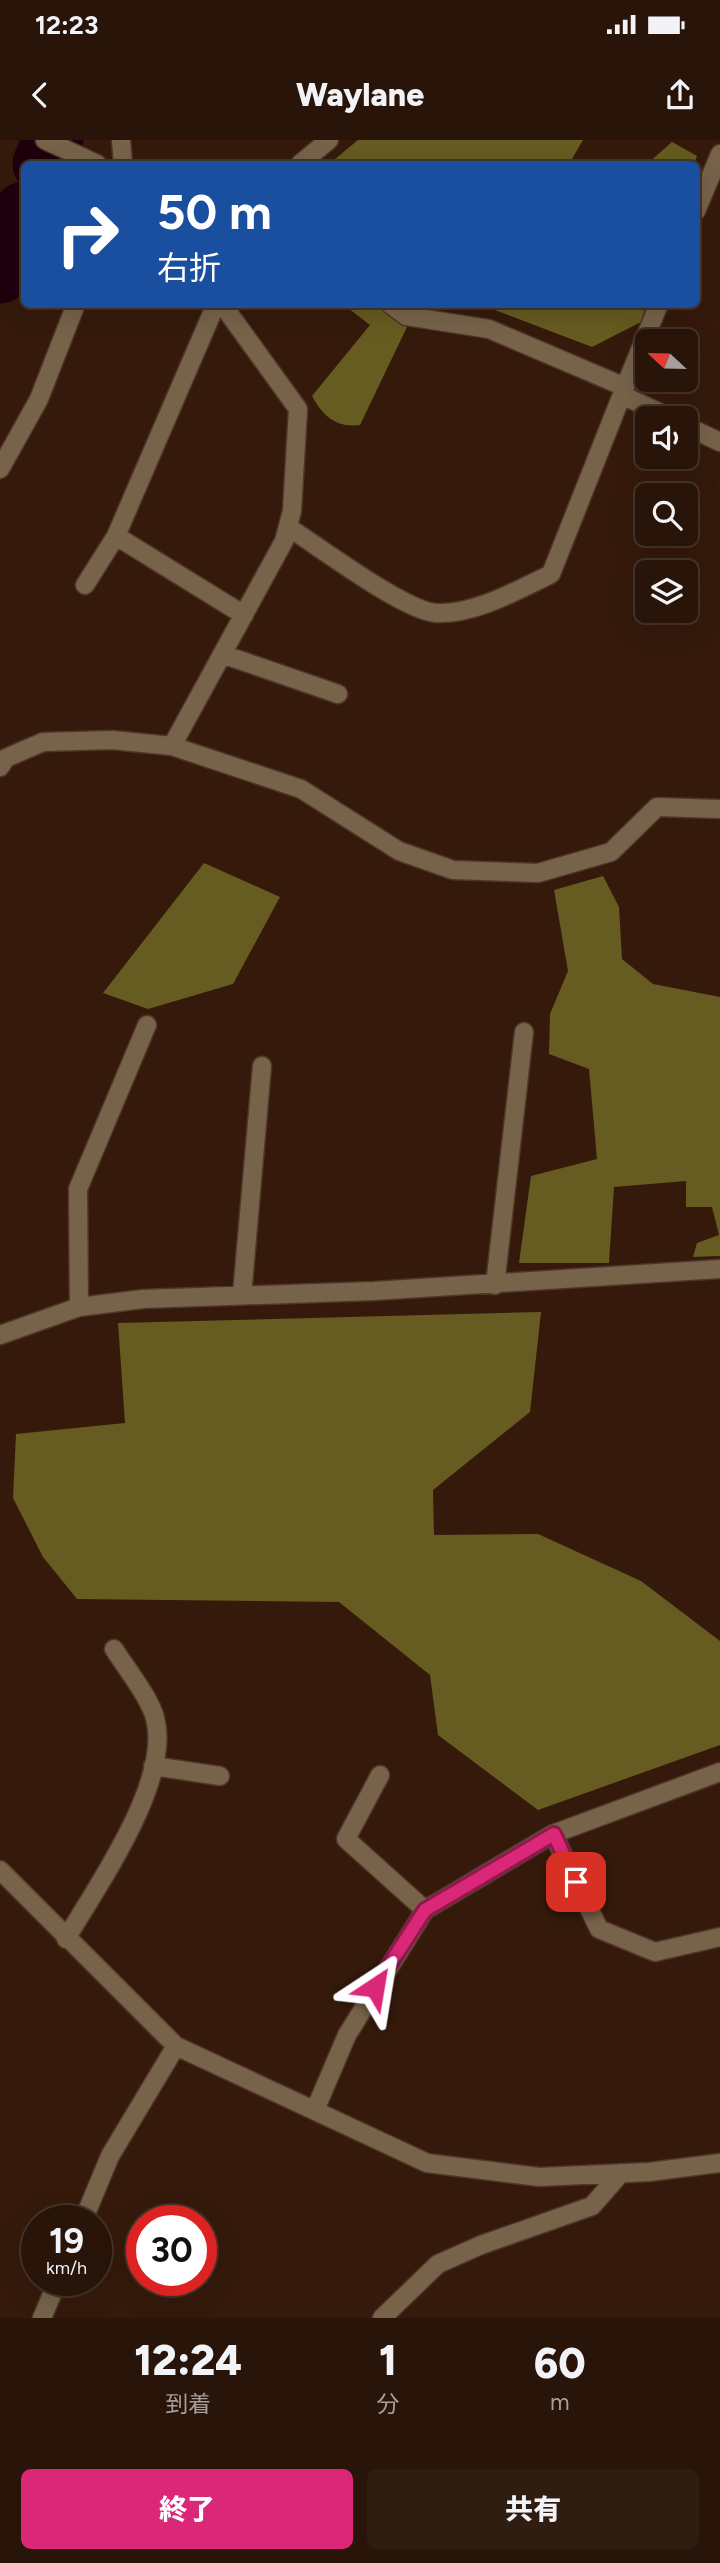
<!DOCTYPE html>
<html lang="ja">
<head>
<meta charset="utf-8">
<style>
	body { margin:0; font-family:Figtree,"Noto Sans JP",sans-serif; background:#301d12; color:#f1f3f6; height:100vh; display:flex; flex-direction:column; font-size:26px; white-space:nowrap }
	* { box-sizing:border-box; margin:0 }
	p { font-size:23px; color:#a59e9c }
	.icon { flex:none; width:38px; height:38px; fill:none; stroke:currentColor; stroke-width:2; stroke-linecap:round; stroke-linejoin:round }
	.map { position:relative; height:2178px; overflow:hidden }
	.details { display:flex; flex-direction:column; background:#281408; flex:1 }
	.details>* { flex:none }
	.top-card { position:absolute; left:21px; top:21px; width:679px; height:147px; border-radius:10px; box-shadow:0 7px 28px #0002,0 0 0 2px #443329; background:#1a4fa0; color:#fff; overflow:hidden }
	.needle { width:46px; rotate:292deg }
	.tools { position:absolute; left:635px; top:189px; display:grid; gap:14px }
	.tools a { display:grid; place-items:center; width:63px; height:63px; border-radius:10px; background:#281408; box-shadow:0 7px 28px #0002,0 0 0 2px #443329; font-size:35px }
	.speed { position:absolute; left:21px; top:2065px; display:flex; gap:14px; font-size:35px; font-weight:700; text-align:center }
	.speed>* { display:grid; place-content:center; width:91px; height:91px; border-radius:50%; background:#281408; box-shadow:0 7px 28px #0002,0 0 0 2px #443329; line-height:1 }
	.speed small { font-size:18px; font-weight:400 }
	.speed .limit { border:10px solid #d22; background:#fff; color:#111 }
	.pin { position:absolute; display:grid; place-items:center; width:60px; height:60px; color:#fff; margin:-30px; border-radius:14px; box-shadow:0 4px 10px #0006 }
	.me { position:absolute; width:77px; margin:-38px; rotate:33deg; stroke-linejoin:round; filter:drop-shadow(0 0 5px #0008) }
	.turn { display:flex; align-items:center; gap:24px; height:147px; padding:0 21px; font-size:32px }
	.turn .icon { width:91px; height:91px; stroke-width:2.5 }
	.turn b { display:block; font-size:49px; line-height:60px }
	.eta { display:flex; justify-content:space-evenly; align-items:center; height:119px; text-align:center }
	.eta b { font-size:42px; font-weight:800; line-height:49px }
	.action { display:flex; gap:14px; margin-top:auto; padding:14px 21px }
	.action a { flex:1; height:80px; border-radius:10px; background:#db2777; color:#fff; font-size:28px; font-weight:800; line-height:80px; text-align:center }
	.action a+a { background:#301d12; color:#f1f3f6 }
	.status { display:flex; justify-content:space-between; align-items:center; height:49px; padding:0 35px; background:#281408; direction:ltr }
	.status svg { height:19px; fill:currentColor }
	header { display:flex; justify-content:space-between; align-items:center; height:91px; padding:0 21px; background:#281408; font-size:32px; font-weight:800 }
	.map>svg:first-child { display:block }
</style>
</head>
<body>
<div class="status"><b>12:23</b><svg viewBox="0 0 49 12"><path d="M0 12V9h3v3zM5 12V6h3v6zM10 12V3h3v9zM15 12V0h3v12zM26 1h20v11H26zM47 4h2v5h-2z"/></svg></div>
<header><svg class="icon" aria-label="back" viewBox="0 0 24 24"><path d="M15 5l-7 7 7 7"/></svg>Waylane<svg class="icon" aria-label="share" viewBox="0 0 24 24"><path d="M12 15V3M7 8l5-5 5 5M5 13v7h14v-7"/></svg></header>
<div class="map">
<svg width="720" height="2178" viewBox="0 0 720 2178">
	<rect width="100%" height="100%" fill="#351a0b"/>
	<path fill="#665b20" d="M358,0H583L569,24H329Z
		M672,2L697,16L694,24H647Z
		M344,165H375L407,187L360,285C336,288 323,276 312,256L370,185Z
		M482,165H646L641,182L592,207Z
		M204,723L280,757L233,844L148,869L103,853Z
		M603,736L619,767L622,819L653,844L720,857V1116L693,1117L697,1103L719,1095L712,1067H686V1041L614,1047L609,1123H519L531,1036L597,1019L589,929L549,914L550,874L568,831L554,750Z
		M541,1172L530,1272L433,1350L434,1395L538,1394L641,1441L720,1501V1605L538,1670L438,1595L430,1535L339,1462L77,1459L43,1417L13,1358L16,1294L125,1283L118,1183Z"/>
	<g fill="none" stroke-linecap="round" stroke-linejoin="round">
		<path stroke="#1f010e" stroke-width="61" d="M43,24L53,0
			M0,133L24,72"/>
		<g stroke="#503628" stroke-width="21">
			<path id="street" d="M45,0L97,24
				M121,0L123,24
				M300,24L329,0
				M696,71L720,14
				M625,247L659,164
				M622,255L671,278
				M686,286L720,302
				M0,329L39,259L76,164
				M288,387C318,406 404,471 436,473C474,475 518,450 551,434L625,247L489,189L406,176L390,164
				M116,396L244,475
				M85,445L116,396L216,164
				M222,514L338,554
				M172,606L284,401L292,371L298,269L222,164
				M0,627L6,618L43,602L112,600L172,606L301,649L399,711L453,730L538,733L611,712L657,667L720,669
				M495,1145L524,892
				M242,1155L262,926
				M79,1167L78,1049L147,885
				M0,1195L79,1167L143,1159L374,1151L720,1129
				M153,1626L220,1636
				M380,1635L346,1699L425,1770
				M553,1694L599,1789L655,1812L720,1797
				M0,1730L176,1906L427,2023L539,2037L649,2032L720,2023
				M66,1799C97,1746 172,1641 155,1578C150,1558 126,1528 114,1509
				M315,1970L347,1895L425,1770L553,1694L720,1632
				M83,2081L110,2016L176,1906
				M42,2178L58,2140
				M382,2178L438,2124L481,2105L592,2066L621,2033"/>
		</g>
		<use href="#street" stroke="#76634a" stroke-width="18"/>
	</g>
	<g fill="none" stroke-linecap="round" stroke-linejoin="round">
		<g stroke="#8e194d" stroke-width="18">
			<path id="route" d="M375,1847L425,1770L554,1694L576,1742"/>
		</g>
		<use href="#route" stroke="#db2777" stroke-width="12"/>
	</g>
</svg>
<div class="tools">
<a><svg class="needle" viewBox="-14 -14 28 28"><path d="M0-13l5 13h-10z" fill="#e53935"/><path d="M0 13l5-13h-10z" fill="#a59e9c"/></svg></a>
<a><svg class="icon" aria-label="sound" viewBox="0 0 24 24"><path d="M4 9h4l5-4v14l-5-4H4zM17 9q2 3 0 6"/></svg></a>
<a><svg class="icon" aria-label="search" viewBox="0 0 24 24"><circle cx="10" cy="10" r="6"/><path d="M15 15l6 6"/></svg></a>
<a><svg class="icon" aria-label="layers" viewBox="0 0 24 24"><path d="M12 4l9 5-9 5-9-5zM3 14l9 5 9-5"/></svg></a>
</div>
<div class="speed"><div>19<small>km/h</small></div><div class="limit">30</div></div>
<div class="pin" style="left:576px;top:1742px;background:#d93025"><svg class="icon" aria-label="arrive" viewBox="0 0 24 24"><path d="M6 21V4h12l-3 4 3 4H6"/></svg></div>
<svg class="me" style="left:375px;top:1847px" viewBox="-20 -20 40 40"><path d="M0-17L14 15 0 8-14 15z" fill="#db2777" stroke="#fff" stroke-width="4"/></svg>
<div class="top-card">
<div class="turn"><svg class="icon" aria-label="right" viewBox="0 0 24 24"><path d="M7 20v-9h11M14 6l5 5-5 5"/></svg><div><b>50 m</b>右折</div></div>
</div>
</div>
<section class="details">
<div class="eta">
<div><b>12:24</b><p>到着</p></div>
<div><b>1</b><p>分</p></div>
<div><b>60</b><p>m</p></div>
</div>
<div class="action"><a>終了</a><a>共有</a></div>
</section>
</body>
</html>
